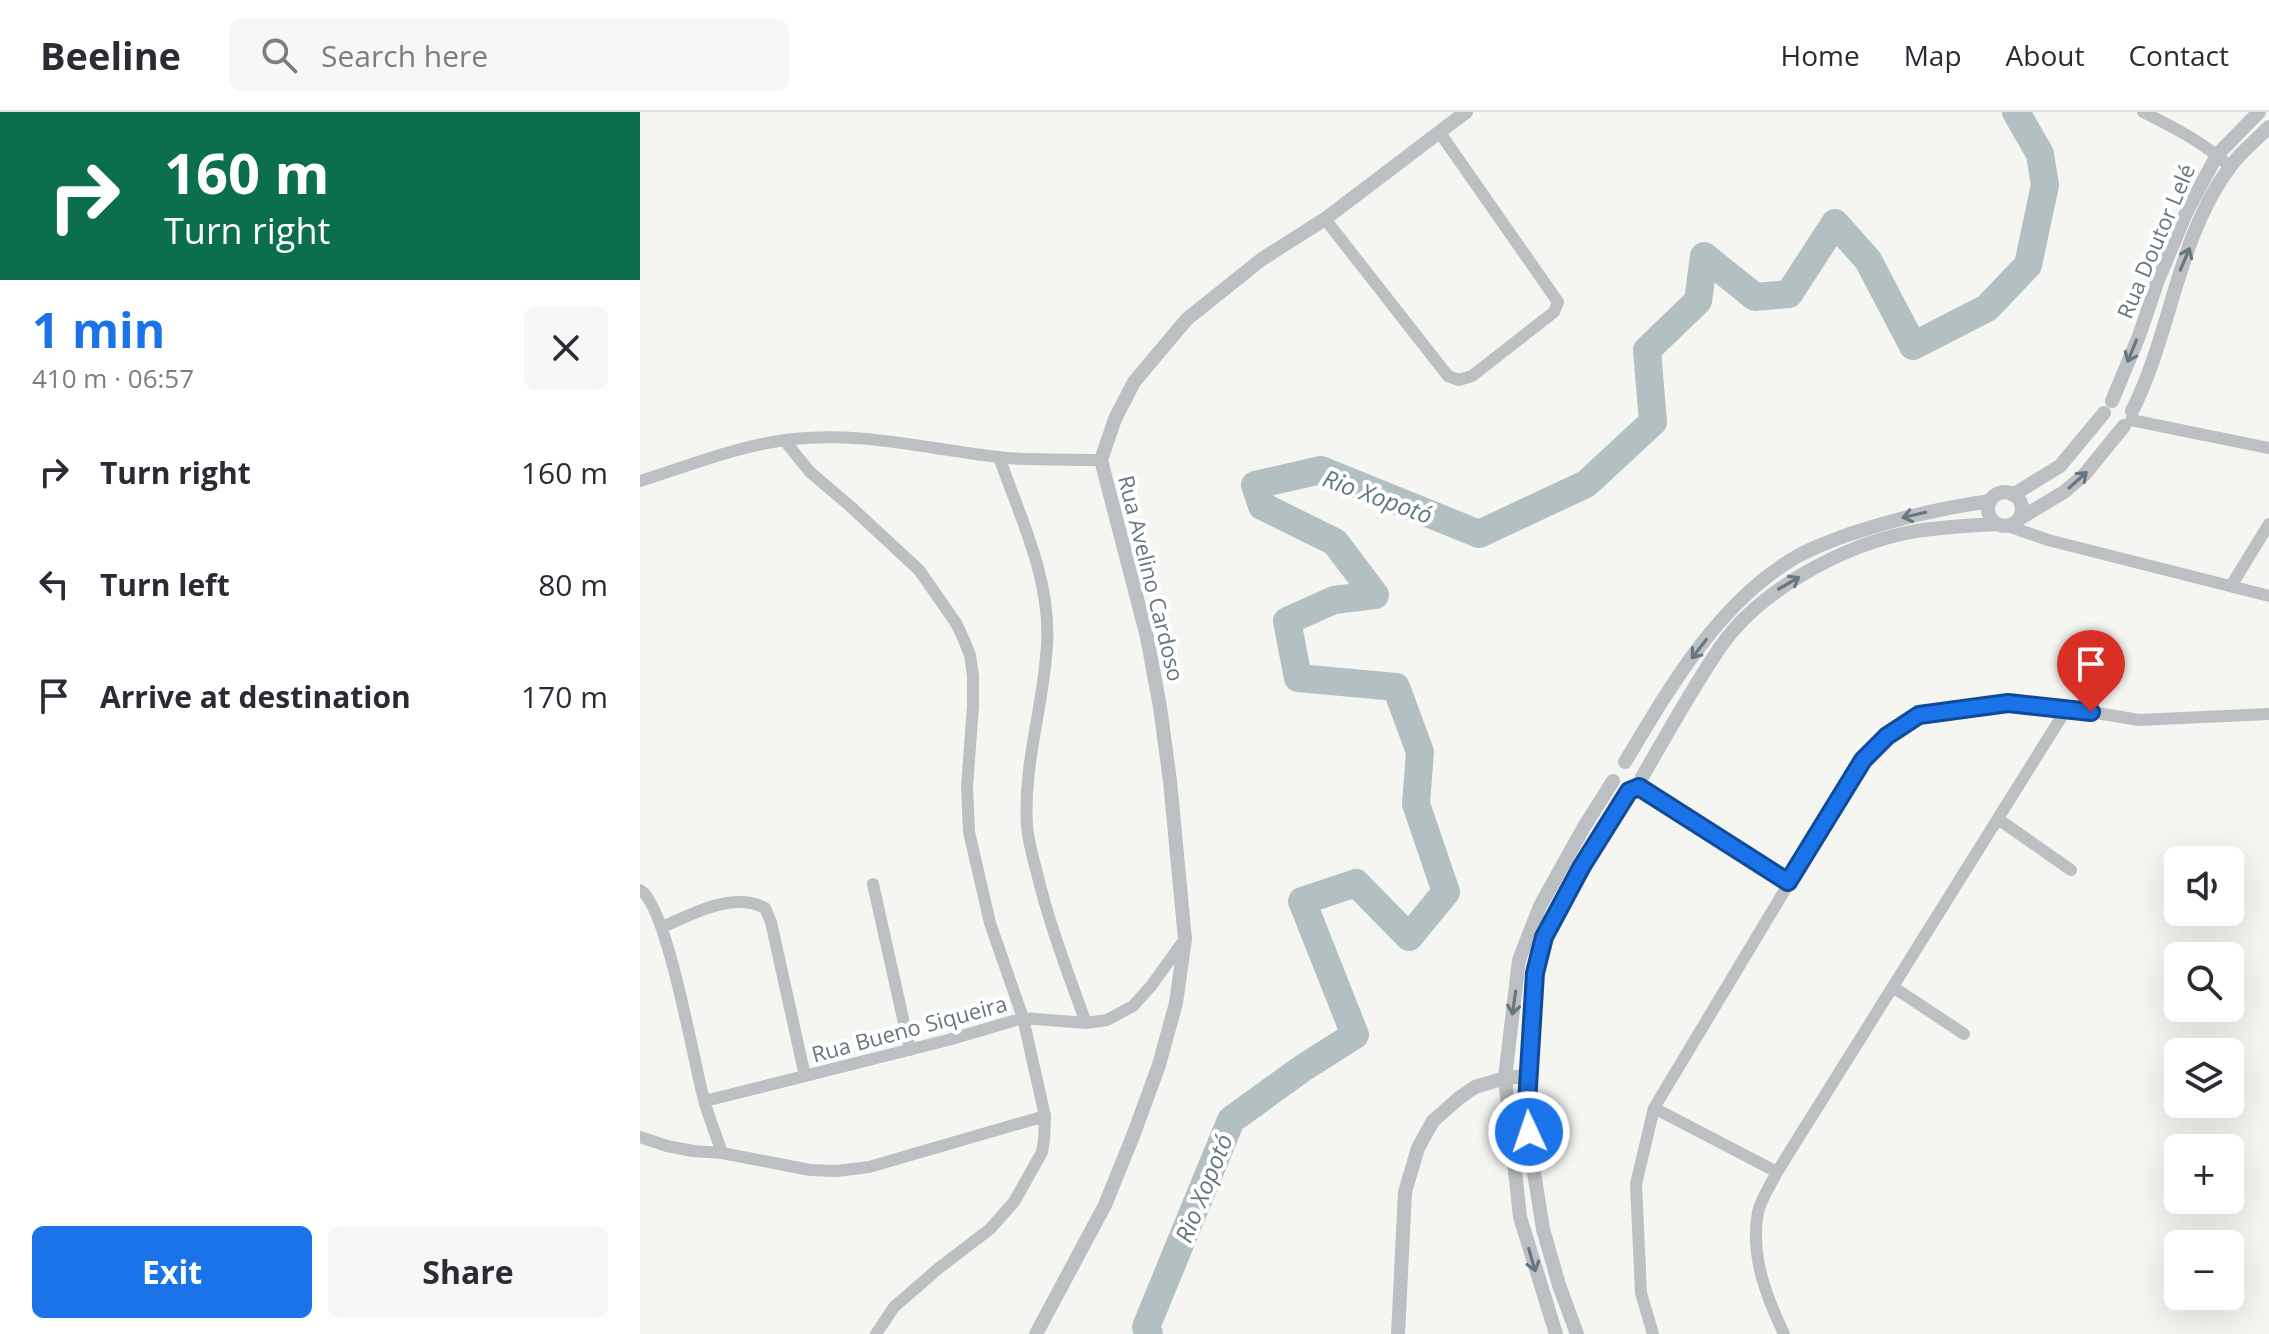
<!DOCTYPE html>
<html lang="en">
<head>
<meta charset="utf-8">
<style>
	body { margin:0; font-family:"Open Sans",sans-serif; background:#f7f7f7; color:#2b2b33; height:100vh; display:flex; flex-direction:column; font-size:30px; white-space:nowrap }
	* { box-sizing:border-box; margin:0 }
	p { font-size:26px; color:#7c7c81 }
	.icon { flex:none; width:44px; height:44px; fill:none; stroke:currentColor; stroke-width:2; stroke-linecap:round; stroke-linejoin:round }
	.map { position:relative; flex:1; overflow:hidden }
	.details { display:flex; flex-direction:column; background:#fff; width:640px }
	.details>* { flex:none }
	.hud { background:#0b6e4f; color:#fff; overflow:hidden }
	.controls { position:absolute; left:1524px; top:734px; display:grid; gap:16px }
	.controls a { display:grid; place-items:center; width:80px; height:80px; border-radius:12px; background:#fff; box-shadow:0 8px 32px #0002; font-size:40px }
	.pin { position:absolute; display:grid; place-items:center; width:68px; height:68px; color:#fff; margin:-82px -34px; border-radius:50% 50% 50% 0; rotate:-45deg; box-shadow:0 0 8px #0007 }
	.pin .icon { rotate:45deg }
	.me { position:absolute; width:88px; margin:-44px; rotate:357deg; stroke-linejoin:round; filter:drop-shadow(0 0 6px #0008) }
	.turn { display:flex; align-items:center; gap:28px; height:168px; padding:0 32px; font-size:36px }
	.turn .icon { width:104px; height:104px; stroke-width:2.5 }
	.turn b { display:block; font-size:56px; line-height:68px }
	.round { display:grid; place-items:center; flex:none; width:84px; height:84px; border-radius:12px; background:#f7f7f7 }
	.overview { display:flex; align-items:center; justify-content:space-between; height:136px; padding:0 32px }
	h1 { font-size:48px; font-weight:700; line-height:60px; color:#1a73e8 }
	.button { display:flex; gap:16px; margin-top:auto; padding:16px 32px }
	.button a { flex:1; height:92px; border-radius:12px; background:#1a73e8; color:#fff; font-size:32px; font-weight:700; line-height:92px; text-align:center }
	.button a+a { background:#f7f7f7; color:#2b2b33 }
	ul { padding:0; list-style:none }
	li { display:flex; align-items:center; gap:24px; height:112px; padding:0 32px }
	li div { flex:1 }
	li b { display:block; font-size:30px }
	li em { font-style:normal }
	header { display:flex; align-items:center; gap:48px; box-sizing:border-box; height:112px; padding:0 40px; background:#fff; border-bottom:2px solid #e1e1e2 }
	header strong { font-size:38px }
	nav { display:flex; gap:44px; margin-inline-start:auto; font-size:28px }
	.search { width:560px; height:72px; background:#f7f7f7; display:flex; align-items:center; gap:20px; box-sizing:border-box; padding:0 28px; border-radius:12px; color:#7c7c81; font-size:30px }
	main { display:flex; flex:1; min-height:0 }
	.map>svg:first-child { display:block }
</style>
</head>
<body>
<header>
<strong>Beeline</strong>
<div class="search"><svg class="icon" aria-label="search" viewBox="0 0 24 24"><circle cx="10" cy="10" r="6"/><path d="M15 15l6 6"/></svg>Search here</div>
<nav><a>Home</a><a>Map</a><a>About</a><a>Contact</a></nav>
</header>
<main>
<section class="details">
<div class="hud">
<div class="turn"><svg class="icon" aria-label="right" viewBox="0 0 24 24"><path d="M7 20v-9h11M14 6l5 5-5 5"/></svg><div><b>160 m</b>Turn right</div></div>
</div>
<div class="overview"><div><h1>1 min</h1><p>410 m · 06:57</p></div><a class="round"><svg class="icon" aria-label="close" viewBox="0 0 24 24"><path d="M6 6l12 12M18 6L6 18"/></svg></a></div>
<ul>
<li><svg class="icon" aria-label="right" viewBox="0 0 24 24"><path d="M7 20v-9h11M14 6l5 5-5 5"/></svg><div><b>Turn right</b></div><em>160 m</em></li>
<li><svg class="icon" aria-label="left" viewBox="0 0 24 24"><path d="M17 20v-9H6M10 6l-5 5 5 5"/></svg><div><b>Turn left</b></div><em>80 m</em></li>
<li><svg class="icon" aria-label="arrive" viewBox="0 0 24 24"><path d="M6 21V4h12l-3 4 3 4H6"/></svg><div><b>Arrive at destination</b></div><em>170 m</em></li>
</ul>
<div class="button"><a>Exit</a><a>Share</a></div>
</section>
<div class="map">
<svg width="1629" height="1222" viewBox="0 0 1629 1222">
	<rect width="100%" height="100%" fill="#f5f5f2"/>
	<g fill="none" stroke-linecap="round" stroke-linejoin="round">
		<path stroke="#b3c0c2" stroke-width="28" d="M509,1222L506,1215L591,1008L663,956L715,923L662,789L716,771L769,825L806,780L776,692L780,640L756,575L658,566L647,509L694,488L735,483L695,430L622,394L615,373L681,358L839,422L946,372L1013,310L1007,238L1058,189L1064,144L1115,185L1149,182L1195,111L1228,148L1273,234L1347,196L1388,153L1405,73L1400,42L1376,0"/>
		<path stroke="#bcc0c3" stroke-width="12" d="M1503,0C1533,15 1565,31 1590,55
			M685,107L808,264L819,268L832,264L914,200L918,190L800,21
			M1491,308L1629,336
			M144,328L170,360L210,394L279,458L316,511L324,528L330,543L333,564V594L327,675L329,720L350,811L383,906L405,1004L404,1028L402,1040L374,1090L350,1117L299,1156L254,1195L236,1222
			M359,345C380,405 411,467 407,532C404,593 383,652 387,713C388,729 393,746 397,761C409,812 428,861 446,911
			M0,369C48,354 97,334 146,328C218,318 287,337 358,345C391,349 427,347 461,348
			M1368,414L1408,428L1629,484
			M1591,474L1629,412
			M999,675L1148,770
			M1358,707L1431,758
			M233,772L270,938
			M0,778C27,792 54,952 64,988C69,1006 76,1023 82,1041
			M23,815C51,802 94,779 125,796L131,810L165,964
			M1253,875L1324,922
			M65,989L308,928L383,906L446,911L467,908L493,894L511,874L545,827
			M1014,996L1137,1060
			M0,1025L27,1034L53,1039L82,1041L170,1058L197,1059L229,1055L405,1004
			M1013,1222L1001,1181L996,1072L1014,996L1223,648L1247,624L1279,603L1368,591L1427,596L1499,608L1629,602
			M1144,1222C1126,1184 1110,1143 1118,1100C1121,1087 1131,1072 1137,1060L1427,596"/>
		<path stroke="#bcc0c3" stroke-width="14" d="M1472,289L1499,224L1518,168L1547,99L1577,43L1619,0
			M1492,299C1531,223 1537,125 1590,55C1601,40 1616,28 1629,15
			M1348 397a17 17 0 1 1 34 0a17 17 0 1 1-34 0Z
			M1373,383L1420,354L1464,301
			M1379,407L1424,380L1444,363L1484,314
			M985,650C1029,577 1076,494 1151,448C1169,437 1188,430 1207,423C1254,407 1301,396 1350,389
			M1002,665C1028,621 1052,576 1081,534C1121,477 1204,433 1271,420C1299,415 1328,414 1357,412
			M396,1222L465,1093L493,1024L519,953L536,891L545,827L530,669L520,595L507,525L461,348L475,307L494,270L547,207L622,147L685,107L826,0
			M758,1222L765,1080L778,1036L793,1009L819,986L835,975L865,966L888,964
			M916,1222L880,1105L865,966L879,848L900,794L944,715L973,669
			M937,1222L919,1173L903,1117L892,1048L887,991L895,861L904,825L942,754L989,679"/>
	</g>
	<defs><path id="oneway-shaft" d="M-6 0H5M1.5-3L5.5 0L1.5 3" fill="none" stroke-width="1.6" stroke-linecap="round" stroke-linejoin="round" transform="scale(2)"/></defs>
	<g stroke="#677780">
		<use href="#oneway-shaft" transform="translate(1545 147) rotate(-67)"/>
		<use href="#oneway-shaft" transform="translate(1492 239) rotate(112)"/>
		<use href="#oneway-shaft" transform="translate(1438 368) rotate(-42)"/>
		<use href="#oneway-shaft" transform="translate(1274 403) rotate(167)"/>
		<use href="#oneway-shaft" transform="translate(1149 471) rotate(-30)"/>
		<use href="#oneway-shaft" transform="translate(1059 537) rotate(128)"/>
		<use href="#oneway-shaft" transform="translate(874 891) rotate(98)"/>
		<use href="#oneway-shaft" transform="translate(892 1148) rotate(74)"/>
	</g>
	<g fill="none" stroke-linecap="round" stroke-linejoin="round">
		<g stroke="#114b97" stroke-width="20">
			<path id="route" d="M889,1020L887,991L895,861L904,825L942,754L989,679L999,675L1148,770L1223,648L1247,624L1279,603L1368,591L1451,600"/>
		</g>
		<use href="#route" stroke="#1a73e8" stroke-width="14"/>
	</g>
	<g text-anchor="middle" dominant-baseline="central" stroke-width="8" stroke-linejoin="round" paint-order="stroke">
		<g font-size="22" fill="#677780" stroke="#fff">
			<text transform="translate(1515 129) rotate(-67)">Rua Doutor Lelé</text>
			<text transform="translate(512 466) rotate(76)">Rua Avelino Cardoso</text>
			<text transform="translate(269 916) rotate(-15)">Rua Bueno Siqueira</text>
		</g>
		<g font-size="24" font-style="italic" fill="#63787c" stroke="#fff">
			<text transform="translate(738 384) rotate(20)">Rio Xopotó</text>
			<text transform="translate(563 1076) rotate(-68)">Rio Xopotó</text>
		</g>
	</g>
</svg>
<div class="controls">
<a><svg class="icon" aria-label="sound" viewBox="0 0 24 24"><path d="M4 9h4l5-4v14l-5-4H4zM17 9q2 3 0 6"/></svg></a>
<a><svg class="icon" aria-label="search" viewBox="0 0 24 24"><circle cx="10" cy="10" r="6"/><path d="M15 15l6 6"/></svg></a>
<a><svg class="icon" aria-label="layers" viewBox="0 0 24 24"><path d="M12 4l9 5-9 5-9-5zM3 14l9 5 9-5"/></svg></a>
<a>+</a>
<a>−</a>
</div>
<div class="pin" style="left:1451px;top:600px;background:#d93025"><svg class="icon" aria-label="arrive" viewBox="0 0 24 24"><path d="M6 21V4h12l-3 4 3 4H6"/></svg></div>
<svg class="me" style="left:889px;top:1020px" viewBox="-20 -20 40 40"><circle r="17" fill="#1a73e8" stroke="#fff" stroke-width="3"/><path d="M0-11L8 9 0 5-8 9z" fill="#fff"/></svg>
</div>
</main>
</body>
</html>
